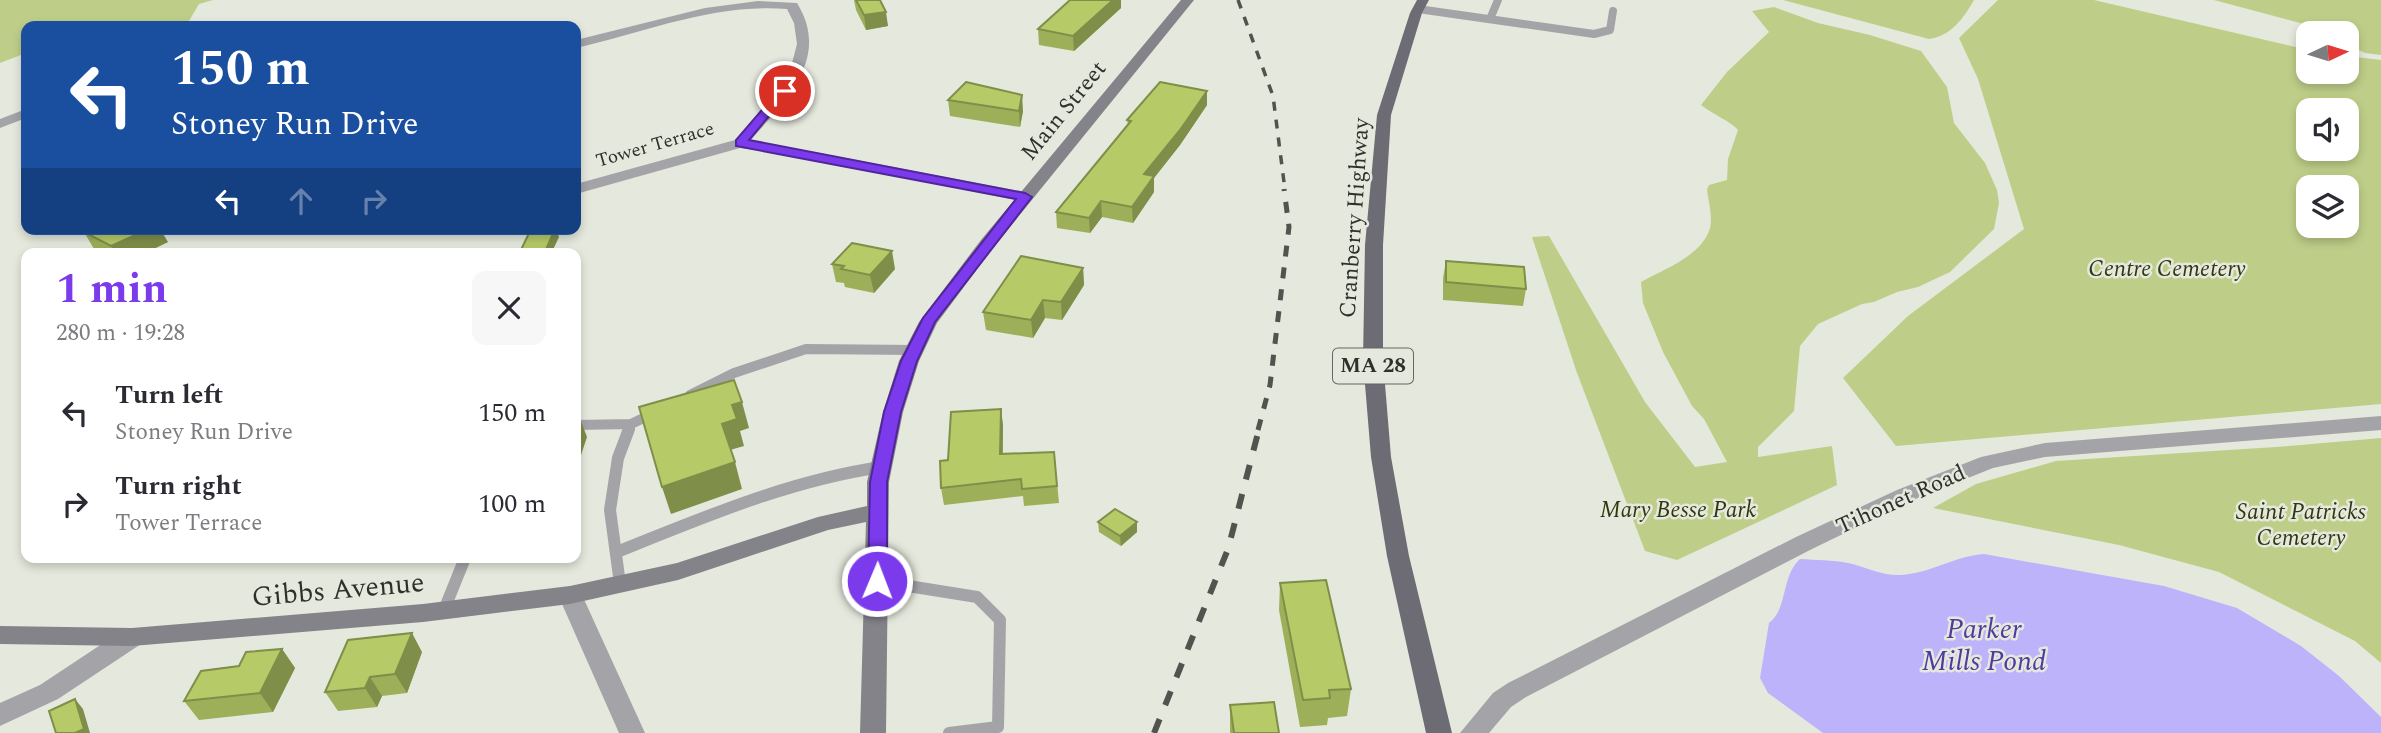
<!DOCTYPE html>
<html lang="en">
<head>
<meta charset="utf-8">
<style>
	body { margin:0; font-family:Spectral,serif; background:#f7f7f7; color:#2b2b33; height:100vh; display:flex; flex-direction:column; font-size:26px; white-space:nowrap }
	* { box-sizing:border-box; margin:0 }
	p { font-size:23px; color:#7c7c81 }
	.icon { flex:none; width:38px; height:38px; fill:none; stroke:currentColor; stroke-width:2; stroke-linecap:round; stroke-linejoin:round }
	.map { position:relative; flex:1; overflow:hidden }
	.details { position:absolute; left:21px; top:248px; width:560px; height:315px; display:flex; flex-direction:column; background:#fff; border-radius:14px; box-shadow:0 4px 10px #0003 }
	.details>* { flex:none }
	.banner { position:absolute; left:21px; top:21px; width:560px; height:214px; border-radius:14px; box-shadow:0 4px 10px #0003; background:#1a4fa0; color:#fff; overflow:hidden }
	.needle { width:46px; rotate:86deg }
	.tools { position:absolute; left:2296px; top:21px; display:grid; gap:14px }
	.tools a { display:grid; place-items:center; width:63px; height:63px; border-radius:14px; background:#fff; box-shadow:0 4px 10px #0003; font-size:35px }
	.pin { position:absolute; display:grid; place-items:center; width:60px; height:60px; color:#fff; margin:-30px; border:4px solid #fff; border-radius:50%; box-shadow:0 2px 7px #0007 }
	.me { position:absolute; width:77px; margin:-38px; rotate:1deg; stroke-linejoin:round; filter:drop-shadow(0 0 5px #0008) }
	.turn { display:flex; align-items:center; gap:24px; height:147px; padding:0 35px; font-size:32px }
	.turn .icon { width:91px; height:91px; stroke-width:2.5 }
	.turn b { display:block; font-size:49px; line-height:60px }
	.lanes { display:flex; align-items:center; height:66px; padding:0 35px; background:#0003; justify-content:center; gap:35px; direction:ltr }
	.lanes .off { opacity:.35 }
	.round { display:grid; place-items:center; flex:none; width:74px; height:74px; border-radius:14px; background:#f7f7f7 }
	.summary { display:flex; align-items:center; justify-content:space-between; height:119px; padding:0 35px }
	h1 { font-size:42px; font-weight:700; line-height:52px; color:#7c3aed }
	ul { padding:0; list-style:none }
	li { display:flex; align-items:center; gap:21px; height:91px; padding:0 35px }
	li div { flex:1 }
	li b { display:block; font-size:26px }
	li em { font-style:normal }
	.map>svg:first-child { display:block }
</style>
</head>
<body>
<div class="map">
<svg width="2381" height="733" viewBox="0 0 2381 733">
	<rect width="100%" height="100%" fill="#e5e8dc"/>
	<path fill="#bece88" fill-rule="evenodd" d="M0,0H213L199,4L186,26H26V53L0,63Z
		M1783,0H1974C1963,19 1951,36 1929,39Z
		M1998,0H2094L2308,50V72H2347V56L2381,60V404L1896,446L1843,378L1908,316L2024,229L1978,79L1959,38ZM2308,110H2347V149H2308ZM2347,187V226H2308V187Z
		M2214,0H2381V55L2365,53L2347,44V33H2327L2300,23Z
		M1774,7L1818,23L1870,35L1921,51L1947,87L1954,123L1985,163L1997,190L1999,203L1994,229L1950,272L1918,287L1897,292L1874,302L1862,304L1818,324L1800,346L1794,411L1758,447V457L1832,446L1837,485L1677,560L1645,551L1577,373L1532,237L1549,236L1645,402L1695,467L1727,462L1704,419L1692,406L1663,352L1643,303L1641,282C1664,269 1702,256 1710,228C1713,217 1708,200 1707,189L1709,185L1727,180L1728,159L1738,130C1733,123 1711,113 1701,105L1727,72L1769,32L1752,11Z
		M2381,438V663L2355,641L2219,572L2119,545L1933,508L1976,484L2056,461L2276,447Z"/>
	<path fill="#bcb3fb" d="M1984,554L2164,586L2237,608L2301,646L2339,676L2381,717V733H1823L1768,693L1760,678L1769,623C1788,609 1781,576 1800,559C1816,560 1833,560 1848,563C1867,567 1881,576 1901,575C1931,573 1955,556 1984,554Z"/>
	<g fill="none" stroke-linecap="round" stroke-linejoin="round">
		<path stroke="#a4a4a8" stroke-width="8" d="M1418,9L1594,34L1610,30L1613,11
			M1490,19L1498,0"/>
		<path stroke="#a4a4a8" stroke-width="10" d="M690,395L734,373L806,349L914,350
			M631,424L654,413
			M576,425L631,424L629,430"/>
		<path stroke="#a4a4a8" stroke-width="12" d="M617,552C704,517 788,481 881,467
			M877,581L977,597L1000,620L998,727L949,733
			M620,584L610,510L618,458L629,429
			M444,610L465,558"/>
		<path fill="#a4a4a8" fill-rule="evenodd" d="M758,1L797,3C831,58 786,100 751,140L1025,192L1033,197L1031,200L1025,202L785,154L740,148L576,194V184L735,140L771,99L791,67L797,44L794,23L787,9C715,3 645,32 576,48V40L705,8Z
			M26,109V118L0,128V119Z
			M2381,416V430L2045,457L1993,468L1913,500L1812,549L1526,697L1511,707L1489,733H1460L1493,693L1508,683L1796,537L1897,490L1981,457L2045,443Z
			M570,586L578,589L582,595L645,733H619L558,595L562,589Z
			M132,628L141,630L144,637L141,644L58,699L0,726V703L40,685L123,630Z"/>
		<path fill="#84838a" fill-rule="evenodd" d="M1181,0H1194L993,248L937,323L919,361L903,412L889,482L886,733H860L866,522L828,530L678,580L570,604L423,622L132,646L0,644V626L132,628L423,604L570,586L677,563L818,517L867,506V482L883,412L899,361L919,322L981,240Z"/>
		<path fill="#6d6c75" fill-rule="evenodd" d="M1417,0H1429L1422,13L1391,115L1383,245V360L1391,457L1409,556L1452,733H1426L1387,556L1371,457L1363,360L1365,245L1377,115L1410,13Z"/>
		<path stroke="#52534e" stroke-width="3.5" stroke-dasharray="9 9" stroke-linecap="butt" d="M1238,0L1273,96L1285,190"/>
		<path stroke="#52534e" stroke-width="5" stroke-dasharray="11 11" stroke-linecap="butt" d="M1258,430L1270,385L1289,227L1284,189"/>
		<path stroke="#52534e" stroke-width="6" stroke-dasharray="15 15" stroke-linecap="butt" d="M1154,733L1228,549L1259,429"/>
	</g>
	<path fill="#9daf59" d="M854,0H880L888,26L866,30L856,10Z
		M1070,0H1121V8L1074,51L1039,45L1038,29Z
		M1207,91V105L1180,145L1154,178V192L1133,223L1102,217L1090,233L1057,228L1056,212L1128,125L1127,120Z
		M948,100L1023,111L1020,127L950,116Z
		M84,232L168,242L143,254H103L94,249Z
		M1446,261L1526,289L1523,306L1443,300V278Z
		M832,264L895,269L874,293L845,287L844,283L836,282Z
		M1083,268L1084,285L1062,320L1045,318L1033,338L986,330L983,312Z
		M1001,409L1003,426V454L1054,452L1059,503L1024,506L1023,496L944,505L941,488L948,460Z
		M1098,522H1137V532L1121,546L1099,532Z
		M1280,583L1351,689L1347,716L1328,718L1327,725L1300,727L1279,610Z
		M282,649L295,668L273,712L199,720L184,701Z
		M422,652L407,693L382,696L377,707L338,711L325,692Z
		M1230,705L1279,733H1230Z"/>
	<path fill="#7f8e49" d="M1113,0H1121V8L1074,51L1073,36Z
		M886,12L888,26L866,30L864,15Z
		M1207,91V105L1180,145L1154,178V192L1133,223L1132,207L1144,174Z
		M1022,95L1023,111L1020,127L1019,111Z
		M1101,201L1102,217L1090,233L1089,218Z
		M149,229H160L168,242L143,254H116L111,246Z
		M555,229H556L559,237L551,254H544Z
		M892,251L895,269L874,293L870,275Z
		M1083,268L1084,285L1062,320L1061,302Z
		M1043,300L1045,318L1033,338L1031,320Z
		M742,402L749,428L740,431L744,446L730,450L722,424L732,405Z
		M1001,409L1003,426L1002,471L1000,454Z
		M577,411L587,437L576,470V414Z
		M735,462L742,489L671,514L662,487Z
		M1137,522V532L1121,546L1120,536Z
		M412,633L422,652L407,693L395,674Z
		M282,649L295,668L273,712L260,693Z
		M370,677L382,696L377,707L365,688Z
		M75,699L83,709L90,733H75Z"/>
	<path fill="#b6cb68" stroke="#7f8e49" stroke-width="2" d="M856,0H880L886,12L864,15Z
		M1070,0H1113L1073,36L1038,29Z
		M966,82L1022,95L1019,111L948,100Z
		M1160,82L1207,91L1180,130L1144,174L1154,176L1132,207L1101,201L1089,218L1056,212L1131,121L1127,120Z
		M89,229H149L111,246L84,232Z
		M531,229H555L544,254H519Z
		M852,243L892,251L870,275L841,269L844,266L832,264Z
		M1021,256L1083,268L1061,302L1043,300L1031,320L983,312Z
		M1446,261L1524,267L1526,289L1446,282Z
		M734,380L742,402L732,405L737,419L722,424L735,462L662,487L639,407Z
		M1001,409L1000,454L1054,452L1057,486L1022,489L1021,479L941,488L940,461L948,460L951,412Z
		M1115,509L1137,522L1120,536L1098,522Z
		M1326,580L1351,689L1329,690L1330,698L1303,700L1280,583Z
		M412,633L395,674L370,677L365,688L325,692L348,640Z
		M282,649L260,693L184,701L201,671L239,666L246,652Z
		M75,699L84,729L75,733H56L49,711Z
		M1274,702L1279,733H1234L1230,705Z"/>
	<path fill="#7c3aed" stroke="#51269a" stroke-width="2" d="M785,88L790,91L749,140L1025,193L1032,197L935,322L917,361L901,412L887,482V581L884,586L877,588L871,586L868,581L870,482L884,412L901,361L923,318L1016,199L736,146V140L780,89Z"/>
	<g text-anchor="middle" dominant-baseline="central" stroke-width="5" stroke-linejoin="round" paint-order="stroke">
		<g font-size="19" fill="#2f302c" stroke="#e5e8dc">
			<text transform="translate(655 145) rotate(-16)">Tower Terrace</text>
		</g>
		<rect fill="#e5e8dc" stroke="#666761" stroke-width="2" x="1333" y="348.5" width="80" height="35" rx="5"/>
		<g font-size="21" font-weight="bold" fill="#2f302c">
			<text x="1373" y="366">MA 28</text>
		</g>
		<g font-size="23" fill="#2f302c" stroke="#e5e8dc">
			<text transform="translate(1064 111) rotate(-51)">Main Street</text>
			<text transform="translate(1355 218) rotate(-86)">Cranberry Highway</text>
			<text transform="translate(1901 500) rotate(-24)">Tihonet Road</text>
		</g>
		<g font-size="23" font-style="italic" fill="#31380f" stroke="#e5e8dc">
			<text x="2167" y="269">Centre Cemetery</text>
			<text x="1678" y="510">Mary Besse Park</text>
			<text x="2301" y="512">Saint Patricks<tspan x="2301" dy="26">Cemetery</tspan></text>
		</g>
		<g font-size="28" fill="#2f302c" stroke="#e5e8dc">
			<text transform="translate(338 590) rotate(-5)">Gibbs Avenue</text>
		</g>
		<g font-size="28" font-style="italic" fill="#533a9f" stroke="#e5e8dc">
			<text x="1984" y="629">Parker<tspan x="1984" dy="32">Mills Pond</tspan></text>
		</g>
	</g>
</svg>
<div class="tools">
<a><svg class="needle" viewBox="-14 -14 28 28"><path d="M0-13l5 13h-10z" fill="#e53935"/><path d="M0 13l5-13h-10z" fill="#7c7c81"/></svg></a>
<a><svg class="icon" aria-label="sound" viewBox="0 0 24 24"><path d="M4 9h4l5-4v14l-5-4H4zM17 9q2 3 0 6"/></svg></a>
<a><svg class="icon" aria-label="layers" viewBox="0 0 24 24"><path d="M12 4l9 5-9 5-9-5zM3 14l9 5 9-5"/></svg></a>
</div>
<div class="pin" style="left:785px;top:91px;background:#d93025"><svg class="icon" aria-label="arrive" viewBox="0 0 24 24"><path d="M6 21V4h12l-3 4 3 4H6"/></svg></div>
<svg class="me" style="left:877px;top:581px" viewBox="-20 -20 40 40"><circle r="17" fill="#7c3aed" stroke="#fff" stroke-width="3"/><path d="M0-11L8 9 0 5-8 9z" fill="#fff"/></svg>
<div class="banner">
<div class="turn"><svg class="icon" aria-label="left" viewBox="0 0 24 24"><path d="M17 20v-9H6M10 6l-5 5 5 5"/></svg><div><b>150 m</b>Stoney Run Drive</div></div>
<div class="lanes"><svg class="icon" aria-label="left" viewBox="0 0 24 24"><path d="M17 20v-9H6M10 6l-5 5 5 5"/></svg><svg class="icon off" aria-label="ahead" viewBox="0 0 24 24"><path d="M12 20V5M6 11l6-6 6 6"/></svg><svg class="icon off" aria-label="right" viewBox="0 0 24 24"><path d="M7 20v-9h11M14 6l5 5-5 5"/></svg></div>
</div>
<section class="details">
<div class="summary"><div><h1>1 min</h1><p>280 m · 19:28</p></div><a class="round"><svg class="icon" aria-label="close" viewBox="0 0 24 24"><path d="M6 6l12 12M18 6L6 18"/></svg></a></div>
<ul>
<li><svg class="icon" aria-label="left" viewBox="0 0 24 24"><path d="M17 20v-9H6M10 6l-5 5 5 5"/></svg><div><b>Turn left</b><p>Stoney Run Drive</p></div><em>150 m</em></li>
<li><svg class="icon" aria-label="right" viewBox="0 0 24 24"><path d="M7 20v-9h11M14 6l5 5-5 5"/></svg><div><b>Turn right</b><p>Tower Terrace</p></div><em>100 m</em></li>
</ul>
</section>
</div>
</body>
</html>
